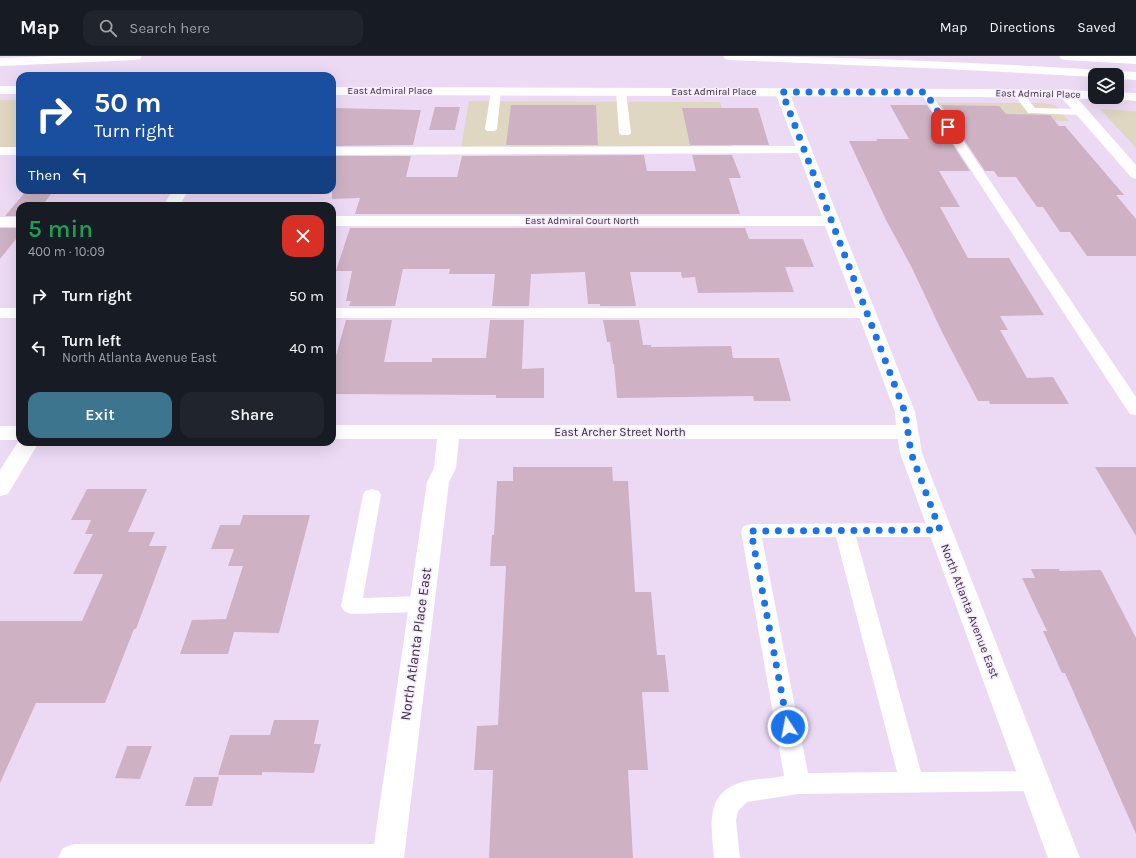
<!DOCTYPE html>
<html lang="en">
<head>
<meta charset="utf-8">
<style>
	body { margin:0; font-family:Karla,sans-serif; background:#20242c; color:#f1f3f6; height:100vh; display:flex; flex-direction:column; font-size:15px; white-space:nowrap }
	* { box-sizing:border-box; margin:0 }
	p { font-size:13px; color:#9ea1a6 }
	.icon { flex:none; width:22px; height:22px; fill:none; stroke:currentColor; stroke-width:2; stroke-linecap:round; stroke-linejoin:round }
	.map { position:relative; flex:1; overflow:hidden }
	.drawer { position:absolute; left:16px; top:146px; width:320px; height:244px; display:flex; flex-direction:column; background:#171b24; border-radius:12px; box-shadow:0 4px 16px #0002 }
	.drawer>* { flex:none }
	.top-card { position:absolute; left:16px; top:16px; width:320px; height:122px; border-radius:12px; box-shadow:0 4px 16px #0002; background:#1a4fa0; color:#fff; overflow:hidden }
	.controls { position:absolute; left:1088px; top:12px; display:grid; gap:8px }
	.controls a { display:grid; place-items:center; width:36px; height:36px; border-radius:8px; background:#171b24; box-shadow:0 4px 16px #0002; font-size:20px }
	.pin { position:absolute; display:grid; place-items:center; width:34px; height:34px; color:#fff; margin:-17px; border-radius:8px; box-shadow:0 2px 6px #0006 }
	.me { position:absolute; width:44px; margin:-22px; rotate:349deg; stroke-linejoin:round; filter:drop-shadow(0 0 3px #0008) }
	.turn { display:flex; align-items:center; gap:14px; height:84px; padding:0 12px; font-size:18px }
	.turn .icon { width:52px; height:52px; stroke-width:2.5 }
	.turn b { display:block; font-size:28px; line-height:34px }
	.then { display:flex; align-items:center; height:38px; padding:0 12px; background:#0003; gap:8px; font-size:15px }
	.round { display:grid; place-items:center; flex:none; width:42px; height:42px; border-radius:12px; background:#20242c }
	.head { display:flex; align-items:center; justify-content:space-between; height:68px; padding:0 12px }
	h1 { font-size:24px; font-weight:600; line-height:30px; color:#1e9e55 }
	.button { display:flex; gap:8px; margin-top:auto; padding:8px 12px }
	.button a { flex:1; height:46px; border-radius:12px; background:#3d758f; color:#fff; font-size:16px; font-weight:600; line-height:46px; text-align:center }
	.button a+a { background:#20242c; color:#f1f3f6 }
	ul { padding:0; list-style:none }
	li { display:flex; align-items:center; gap:12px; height:52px; padding:0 12px }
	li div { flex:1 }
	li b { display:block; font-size:15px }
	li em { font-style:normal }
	header { display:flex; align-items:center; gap:24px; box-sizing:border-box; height:56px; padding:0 20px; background:#171b24; border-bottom:1px solid #363941 }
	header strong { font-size:19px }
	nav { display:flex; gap:22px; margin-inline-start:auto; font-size:14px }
	.search { width:280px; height:36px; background:#20242c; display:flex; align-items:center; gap:10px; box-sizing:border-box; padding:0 14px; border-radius:12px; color:#9ea1a6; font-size:15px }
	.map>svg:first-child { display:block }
</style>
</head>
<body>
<header>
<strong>Map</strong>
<div class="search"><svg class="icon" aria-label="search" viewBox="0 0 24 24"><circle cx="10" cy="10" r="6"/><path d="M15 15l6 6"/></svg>Search here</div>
<nav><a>Map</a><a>Directions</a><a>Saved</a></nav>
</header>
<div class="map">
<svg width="1136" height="802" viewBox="0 0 1136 802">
	<rect width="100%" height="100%" fill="#ecdaf4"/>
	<path fill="#e0d7c2" d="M0,44H20V92H0Z
		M469,45L720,46L733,91L461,92Z
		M937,47H1043L1055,49L1069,65H949Z
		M1100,53L1136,55V92Z"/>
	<path fill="#ceb2c4" d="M511,49H596L598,89H506Z
		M890,49H927L970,115H939L960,151H940L968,202H1009L1044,259L1000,260L1008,274H1000L1027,322L1053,321L1069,348H990L989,345H978L942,276L912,212L885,162L849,85H877L876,83H909Z
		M941,49L999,50L1006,58L1050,59L1059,70H1065L1124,139H1116L1136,163V200H1087L1070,176H1060L1043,151H1037L1016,121H998L994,115H985Z
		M435,51H460L455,74H429Z
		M332,52L421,54L413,89L332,90Z
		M682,52H758L769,89H690Z
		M644,99L647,115H696L692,99H732L741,122H729L740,158H355L360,142L332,143V100H411L406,121H457L462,100Z
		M27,134H54L42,150H20V160H5Z
		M0,172H20V178L0,203Z
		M350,172H745L749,183H803L814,211H785L794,236L698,237L695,221L682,222L681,216H630L636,250H600V248H588L585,216L531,218L529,250H492L495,218H449L450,213H403L395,250H349L351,245H346L352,215H336Z
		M346,264H392L384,306H432V302H486L490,264H524L522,313L544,312V342H496V339L332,338V314Z
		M603,264H639L643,289H651V291L731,290L733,302H779L791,345H754L753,340L617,342L614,308H613L610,286H607Z
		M513,411H612L613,425H628L635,536H651L657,599H665L669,636H642L648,714H628L633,802H489L493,714H474L477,670L498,669L506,510H490L492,479H494L497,425H513Z
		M1095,411H1136V480Z
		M87,433H147L128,476H155L149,490H167L136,573H134L105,647H36L0,727V565H82L103,518H73L93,478H85L91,464H71Z
		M243,459H310L279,577L234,576L228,598H180L192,564L226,563L243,510H228L234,493H211L220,469H240Z
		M1031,513H1059L1060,515L1101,514L1136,582V778L1065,617H1062L1043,575H1047L1022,522H1035Z
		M274,664H319L314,688H321L314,717L262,716V719H218L230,679H270Z
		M127,690H152L140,723L115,722Z
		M194,721H219L212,750H185Z"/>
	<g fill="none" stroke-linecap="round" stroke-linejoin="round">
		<path fill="#fff" fill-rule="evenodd" d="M496,32L501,35L497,73L495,75H487L485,73L491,35Z
			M621,33L626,36L631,77L629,79H621L619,77L616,36Z
			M925,33L930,36L1136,341V359L1130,358L1127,354L920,36Z
			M1018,34L1022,35L1035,52L1081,53L1087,56L1081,59L1028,57L1013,37Z
			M804,90L808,91L810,94L808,97L332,99V91Z
			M0,91H20V99H0Z
			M0,252H20V262H0Z
			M332,252H867L872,254L875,257L872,260L867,262H332Z
			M372,433L379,435L381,439L363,542L422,540L429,543L432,548L429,553L422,556L351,558L344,555L341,550L363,439L365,435Z
			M940,467L947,469L950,474L947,479L940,481H856L921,716L1034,715L1043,718L1046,725L1043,732L1034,735L798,738L747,746L738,755L736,764L740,802H714C711,768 704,734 747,725C760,722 772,723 784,720L741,475L744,470L751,468ZM836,481L897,716L808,717L762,482Z"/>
		<path fill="#fff" fill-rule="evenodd" d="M782,32L787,33L789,36L915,356L922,397L1080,802H1048L900,397L898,383H459L456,412L449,426L404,802H58L63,792L74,788H374L427,426L434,412L437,383H332V369H896L895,356L825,170H332V160H822L775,36L777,33Z
			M1065,33L1070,34L1136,109V123L1131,121L1060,40L1058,37L1060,34Z
			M173,134H189L179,150H163Z
			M0,161H20V171H0Z
			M0,370H20V386H39L8,438L0,440V414L19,384H0Z"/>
		<path fill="#fff" fill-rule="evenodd" d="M0,30H20V38H0Z
			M332,31L982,33L1095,35V41H1100L1095,43L982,41L332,39Z
			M1117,36L1136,37V45L1112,43L1111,41H1117Z"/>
		<path fill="#fff" fill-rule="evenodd" d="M52,0H142L140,3L136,4L0,10V2Z
			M723,0C861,0 998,8 1136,16V24L1117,23V19H1095V21L946,13L729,4L725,3Z
			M1059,0H1136V8L1065,4L1061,3Z"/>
	</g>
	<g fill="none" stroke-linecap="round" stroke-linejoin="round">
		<path stroke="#1a73e8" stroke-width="7" stroke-dasharray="0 12.6" d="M788,671L751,475L940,474L911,397L905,356L782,36H925L948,71"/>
	</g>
	<g text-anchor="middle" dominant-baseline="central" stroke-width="3" stroke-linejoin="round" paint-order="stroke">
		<g font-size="10" fill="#38313b" stroke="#f7e9fe">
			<text x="390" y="35">East Admiral Place</text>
			<text x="714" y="36">East Admiral Place</text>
			<text transform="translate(1038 38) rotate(1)">East Admiral Place</text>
			<text x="582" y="165">East Admiral Court North</text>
		</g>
		<g font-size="12" fill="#38313b" stroke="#f7e9fe">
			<text x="620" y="376">East Archer Street North</text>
			<text transform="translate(970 555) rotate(69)">North Atlanta Avenue East</text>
		</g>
		<g font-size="14" fill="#38313b" stroke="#f7e9fe">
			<text transform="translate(416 588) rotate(-82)">North Atlanta Place East</text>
		</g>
	</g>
</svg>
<div class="controls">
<a><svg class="icon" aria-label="layers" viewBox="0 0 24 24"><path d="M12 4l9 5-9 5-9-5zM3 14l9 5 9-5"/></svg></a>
</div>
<div class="pin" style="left:948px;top:71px;background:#d93025"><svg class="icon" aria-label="arrive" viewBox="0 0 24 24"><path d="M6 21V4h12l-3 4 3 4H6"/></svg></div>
<svg class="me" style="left:788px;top:671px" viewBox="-20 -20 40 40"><circle r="17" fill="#1a73e8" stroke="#fff" stroke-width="3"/><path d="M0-11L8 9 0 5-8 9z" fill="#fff"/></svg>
<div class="top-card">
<div class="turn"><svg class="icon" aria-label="right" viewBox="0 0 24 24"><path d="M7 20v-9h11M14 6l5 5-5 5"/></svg><div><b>50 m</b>Turn right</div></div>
<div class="then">Then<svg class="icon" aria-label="left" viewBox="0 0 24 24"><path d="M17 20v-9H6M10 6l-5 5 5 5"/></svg></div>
</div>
<section class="drawer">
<div class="head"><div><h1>5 min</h1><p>400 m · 10:09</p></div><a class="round" style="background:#d93025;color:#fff"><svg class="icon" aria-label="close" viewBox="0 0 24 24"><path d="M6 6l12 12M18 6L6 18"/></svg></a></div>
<ul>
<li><svg class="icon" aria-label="right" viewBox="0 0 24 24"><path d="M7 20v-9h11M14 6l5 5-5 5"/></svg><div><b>Turn right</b></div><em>50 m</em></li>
<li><svg class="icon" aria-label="left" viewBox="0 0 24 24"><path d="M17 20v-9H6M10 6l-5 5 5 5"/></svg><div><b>Turn left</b><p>North Atlanta Avenue East</p></div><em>40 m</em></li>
</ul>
<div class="button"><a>Exit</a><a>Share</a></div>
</section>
</div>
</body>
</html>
